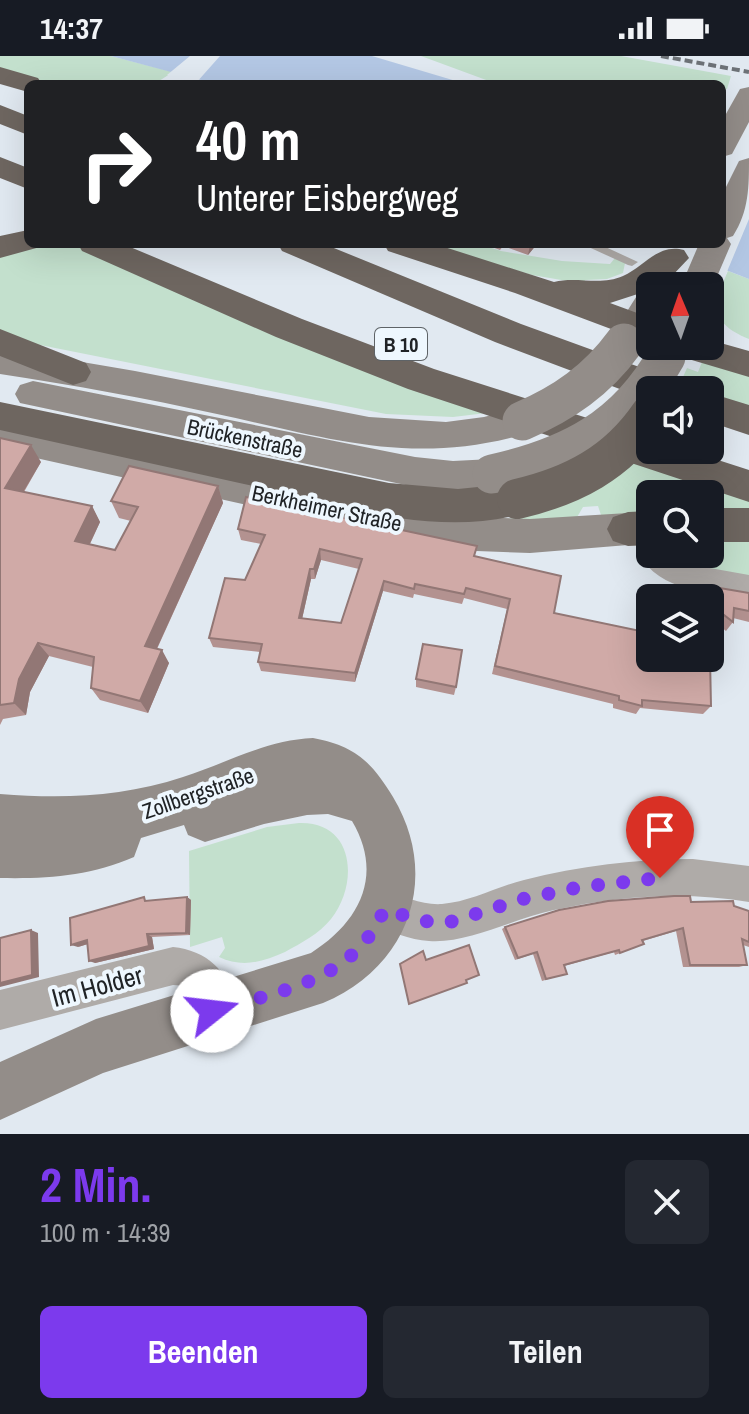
<!DOCTYPE html>
<html lang="de">
<head>
<meta charset="utf-8">
<style>
	body { margin:0; font-family:"Archivo Narrow",sans-serif; background:#242831; color:#f1f3f6; height:100vh; display:flex; flex-direction:column; font-size:30px; white-space:nowrap }
	* { box-sizing:border-box; margin:0 }
	p { font-size:26px; color:#9ea1a6 }
	.icon { flex:none; width:44px; height:44px; fill:none; stroke:currentColor; stroke-width:2; stroke-linecap:round; stroke-linejoin:round }
	.map { position:relative; height:1078px; overflow:hidden }
	.details { display:flex; flex-direction:column; background:#171b24; flex:1 }
	.details>* { flex:none }
	.top-card { position:absolute; left:24px; top:24px; width:702px; height:168px; border-radius:12px; box-shadow:0 8px 32px #0002; background:#202124; color:#fff; overflow:hidden }
	.needle { width:52px; rotate:358deg }
	.tools { position:absolute; left:636px; top:216px; display:grid; gap:16px }
	.tools a { display:grid; place-items:center; width:88px; height:88px; border-radius:12px; background:#171b24; box-shadow:0 8px 32px #0002; font-size:40px }
	.pin { position:absolute; display:grid; place-items:center; width:68px; height:68px; color:#fff; margin:-82px -34px; border-radius:50% 50% 50% 0; rotate:-45deg; box-shadow:0 0 8px #0007 }
	.pin .icon { rotate:45deg }
	.me { position:absolute; width:88px; margin:-44px; rotate:74deg; stroke-linejoin:round; filter:drop-shadow(0 0 6px #0008) }
	.turn { display:flex; align-items:center; gap:28px; height:168px; padding:0 40px; font-size:36px }
	.turn .icon { width:104px; height:104px; stroke-width:2.5 }
	.turn b { display:block; font-size:56px; line-height:68px }
	.round { display:grid; place-items:center; flex:none; width:84px; height:84px; border-radius:12px; background:#242831 }
	.headline { display:flex; align-items:center; justify-content:space-between; height:136px; padding:0 40px }
	h1 { font-size:48px; font-weight:700; line-height:60px; color:#7c3aed }
	.cta { display:flex; gap:16px; margin-top:auto; padding:16px 40px }
	.cta a { flex:1; height:92px; border-radius:12px; background:#7c3aed; color:#fff; font-size:32px; font-weight:700; line-height:92px; text-align:center }
	.cta a+a { background:#242831; color:#f1f3f6 }
	.status { display:flex; justify-content:space-between; align-items:center; height:56px; padding:0 40px; background:#171b24; direction:ltr }
	.status svg { height:22px; fill:currentColor }
	.map>svg:first-child { display:block }
</style>
</head>
<body>
<div class="status"><b>14:37</b><svg viewBox="0 0 49 12"><path d="M0 12V9h3v3zM5 12V6h3v6zM10 12V3h3v9zM15 12V0h3v12zM26 1h20v11H26zM47 4h2v5h-2z"/></svg></div>
<div class="map">
<svg width="749" height="1078" viewBox="0 0 749 1078">
	<rect width="100%" height="100%" fill="#e1e9f1"/>
	<path fill="#c3e0cd" d="M0,0H111L173,16L159,25L166,28H43L0,13Z
		M421,0H621L731,20L727,33H722V28H497Z
		M39,188L90,193L495,356L453,361L386,358L0,281V197Z
		M427,188H480L501,195L562,205L610,208L615,202L625,207L623,217L607,223L585,224V228L532,219Z
		M728,215L749,223V283C709,267 713,249 728,215Z
		M704,301L749,315V354L710,341V334L679,330L687,312L698,316Z
		M633,401L749,439V461L710,460V438H650V462H602L598,450L583,451L573,468L480,466L523,461Z
		M710,477L749,478V523L699,512L683,498H710Z
		M299,767C355,765 359,828 331,863C319,878 301,887 285,896C263,906 242,912 219,901L225,892L222,881L190,891L189,795L267,771Z"/>
	<path fill="#b3c7e4" d="M111,0H372L466,28H216Z
		M749,119V223L659,188H722Z"/>
	<path fill="#e1e9f1" d="M190,0H220L196,27L167,19Z
		M722,106L749,115V163L726,218L655,188H722Z"/>
	<g fill="none" stroke-linecap="round" stroke-linejoin="round">
		<path fill="#afaba8" fill-rule="evenodd" d="M582,188H599L638,206L632,210L628,209Z"/>
		<path fill="#afaba8" fill-rule="evenodd" d="M650,487V498H677L693,509L749,519V545C713,538 658,535 639,498L644,489Z
			M693,803L749,810V846C683,835 619,840 554,854C515,862 468,888 429,885C410,884 389,875 371,867L366,854L371,841C394,832 417,850 442,848C470,846 496,831 524,824C579,810 636,803 693,803Z
			M173,891C214,895 243,928 226,969L212,975L198,969L189,934L186,930L173,929L0,974V934Z"/>
		<path fill="#938d89" fill-rule="evenodd" d="M749,31V66L732,98L722,101V65L740,33Z
			M749,102C749,131 749,155 733,180L727,182L731,188L713,230L710,235V230H681L699,188H722V139L739,105Z
			M650,235V273L636,296L624,299L612,296L607,287L638,238Z
			M0,292L135,315L369,361L446,366L484,361L522,351L535,355L540,365L535,375C416,412 333,383 217,358C145,342 73,329 0,318Z
			M33,325L415,401L453,405L492,403L506,407L511,418L506,429C476,438 445,434 415,431L20,347L15,338L20,329Z
			M0,366L450,460L530,463L628,457L642,461L648,473L642,485L628,489L530,497L450,494L0,394Z
			M313,682C355,690 371,705 393,741C441,821 409,911 323,947L103,1017L0,1064V1006L96,963L311,897C360,866 384,819 352,765L328,758L307,759L264,768L205,786L188,779L184,769L141,782L134,801C90,820 47,823 0,822V738C64,743 122,741 183,721C227,707 266,684 313,682Z"/>
		<path fill="#6e6660" fill-rule="evenodd" d="M0,11L38,22L42,28H28V36L0,28Z
			M0,49L28,60V79L0,68Z
			M0,101L28,112V133L0,122Z
			M28,174V188H42L40,191L0,202V180Z
			M78,188H123L302,263L434,313L650,382V394H687L749,414V446L408,333L276,281L82,195Z
			M278,188H324L521,268L675,324L681,334H650L649,344L495,286L282,195Z
			M384,188H435L554,226C576,220 601,230 623,220C645,210 658,187 684,194L689,202L671,221L658,230H650V234L610,247L648,261L650,275L648,279L635,282L515,237L388,195Z
			M0,273L86,307L91,316L86,325L73,329L0,300Z
			M710,284L749,295V321L675,299L670,290H710Z
			M710,337L749,349V379L710,366Z
			M0,346L389,427L458,433L517,427L531,431L537,443L531,455C440,485 335,448 244,428C163,410 81,392 0,374Z
			M710,452H749V486H710Z
			M650,455V489L628,490L613,485L607,473L613,461L628,456Z"/>
		<path stroke="#6d7277" stroke-width="4" stroke-dasharray="8 4" stroke-linecap="butt" d="M661,0L749,16"/>
		<path stroke="#938d89" stroke-width="39" d="M522,365C564,347 597,324 624,287
			M492,418C569,401 626,372 666,301"/>
		<path stroke="#6e6660" stroke-width="40" d="M517,443C573,430 617,407 650,359"/>
	</g>
	<path fill="#b39290" fill-rule="evenodd" d="M484,188H537L528,199L503,190L500,194Z
		M0,382L41,406L24,436L92,450L100,466L90,488L115,494L131,465L119,462L111,445L218,430L223,447L157,593L169,607L148,657L100,644L91,632L93,611L49,600L30,636L26,659L3,663L0,669Z
		M238,473L475,500L554,557L711,650L703,658L640,652L636,658L613,652V648L492,618L507,553L464,542L462,548L414,538L413,542L383,535L355,626L261,615L258,606L260,596L213,591L209,582L245,524L261,488L241,484ZM321,504L359,513L341,567L302,563L311,523H315Z
		M708,530L749,537V566L733,562V566L726,575L710,562V542H701V539Z
		M416,623L456,631L454,639L416,631Z
		M187,841L191,844L190,879L152,881L154,893L95,907L88,888L78,891L150,845Z
		M691,846L734,850L749,855V891L743,889L747,909L739,911H683L676,875L643,885L644,888L615,899L614,896L564,910L562,919L542,925L533,898L515,904L502,873L505,871Z"/>
	<path fill="#927775" d="M530,188H537L528,199L530,189Z
		M31,389L41,406L16,448L5,432Z
		M218,430L223,447L152,603L145,590Z
		M92,450L100,466L84,500L75,485Z
		M320,493L321,504L315,523L314,513Z
		M310,513L311,523L300,572L299,562Z
		M384,525L383,535L355,626V617Z
		M38,587L49,600L30,636L26,659L14,647L19,623Z
		M162,594L169,607L148,657L140,645Z
		M187,841L191,844L190,879L186,877Z
		M31,874L38,877L39,921L0,931V927Z
		M147,878L152,881L154,893L95,907L89,905Z
		M87,884L94,886L78,891L71,889Z"/>
	<path fill="#d0aaa7" stroke="#927775" stroke-width="2" fill-rule="evenodd" d="M0,382L31,389L5,432L92,450L75,485L115,494L138,451L111,445L129,410L218,430L145,590L162,594L140,645L91,632L94,601L38,587L19,623L14,647L0,649Z
		M246,441L477,490L474,500L561,520L554,557L650,577V602H710L711,650L642,644V650L619,644V640L495,610L510,543L466,532L464,538L415,528L414,533L384,525L355,617L258,606L262,588L209,582L225,522L245,524L265,479L238,473ZM320,493L362,503L341,567L299,562L310,513H314Z
		M708,530L749,537V555L734,552L733,566L710,548V542H707Z
		M423,588L462,594L456,631L416,623Z
		M674,840H690L691,846L733,845L734,850L749,855V886L742,883L747,909H690L683,872L642,884L644,888L620,897L619,894L564,909L567,918L546,923L537,896L518,902L505,871L559,854L608,845Z
		M144,841L145,845L187,841L186,877L147,878L149,890L89,905L87,884L71,889L70,862Z
		M31,874L32,919L0,927V882Z
		M469,889L479,919L466,924L467,927L409,948L400,908L423,895L426,904Z"/>
	<g fill="none" stroke-linecap="round" stroke-linejoin="round">
		<path stroke="#7c3aed" stroke-width="14" stroke-dasharray="0 25.2" d="M212,955C280,935 353,926 384,854L433,867L450,866L523,843L581,831L660,822"/>
	</g>
	<g text-anchor="middle" dominant-baseline="central" stroke-width="8" stroke-linejoin="round" paint-order="stroke">
		<rect fill="#eef7fe" stroke="#5e6367" stroke-width="2" x="375" y="272" width="52" height="32" rx="6"/>
		<g font-size="20" font-weight="bold" fill="#202326">
			<text x="401" y="288">B 10</text>
		</g>
		<g font-size="22" fill="#202326" stroke="#eef7fe">
			<text transform="translate(245 382) rotate(12)">Brückenstraße</text>
			<text transform="translate(327 452) rotate(12)">Berkheimer Straße</text>
			<text transform="translate(198 737) rotate(-19)">Zollbergstraße</text>
		</g>
		<g font-size="26" fill="#202326" stroke="#eef7fe">
			<text transform="translate(97 930) rotate(-15)">Im Holder</text>
		</g>
	</g>
</svg>
<div class="tools">
<a><svg class="needle" viewBox="-14 -14 28 28"><path d="M0-13l5 13h-10z" fill="#e53935"/><path d="M0 13l5-13h-10z" fill="#9ea1a6"/></svg></a>
<a><svg class="icon" aria-label="sound" viewBox="0 0 24 24"><path d="M4 9h4l5-4v14l-5-4H4zM17 9q2 3 0 6"/></svg></a>
<a><svg class="icon" aria-label="search" viewBox="0 0 24 24"><circle cx="10" cy="10" r="6"/><path d="M15 15l6 6"/></svg></a>
<a><svg class="icon" aria-label="layers" viewBox="0 0 24 24"><path d="M12 4l9 5-9 5-9-5zM3 14l9 5 9-5"/></svg></a>
</div>
<div class="pin" style="left:660px;top:822px;background:#d93025"><svg class="icon" aria-label="arrive" viewBox="0 0 24 24"><path d="M6 21V4h12l-3 4 3 4H6"/></svg></div>
<svg class="me" style="left:212px;top:955px" viewBox="-20 -20 40 40"><circle r="19" fill="#fff"/><path d="M0-13L10 11 0 6-10 11z" fill="#7c3aed"/></svg>
<div class="top-card">
<div class="turn"><svg class="icon" aria-label="right" viewBox="0 0 24 24"><path d="M7 20v-9h11M14 6l5 5-5 5"/></svg><div><b>40 m</b>Unterer Eisbergweg</div></div>
</div>
</div>
<section class="details">
<div class="headline"><div><h1>2 Min.</h1><p>100 m · 14:39</p></div><a class="round"><svg class="icon" aria-label="close" viewBox="0 0 24 24"><path d="M6 6l12 12M18 6L6 18"/></svg></a></div>
<div class="cta"><a>Beenden</a><a>Teilen</a></div>
</section>
</body>
</html>
